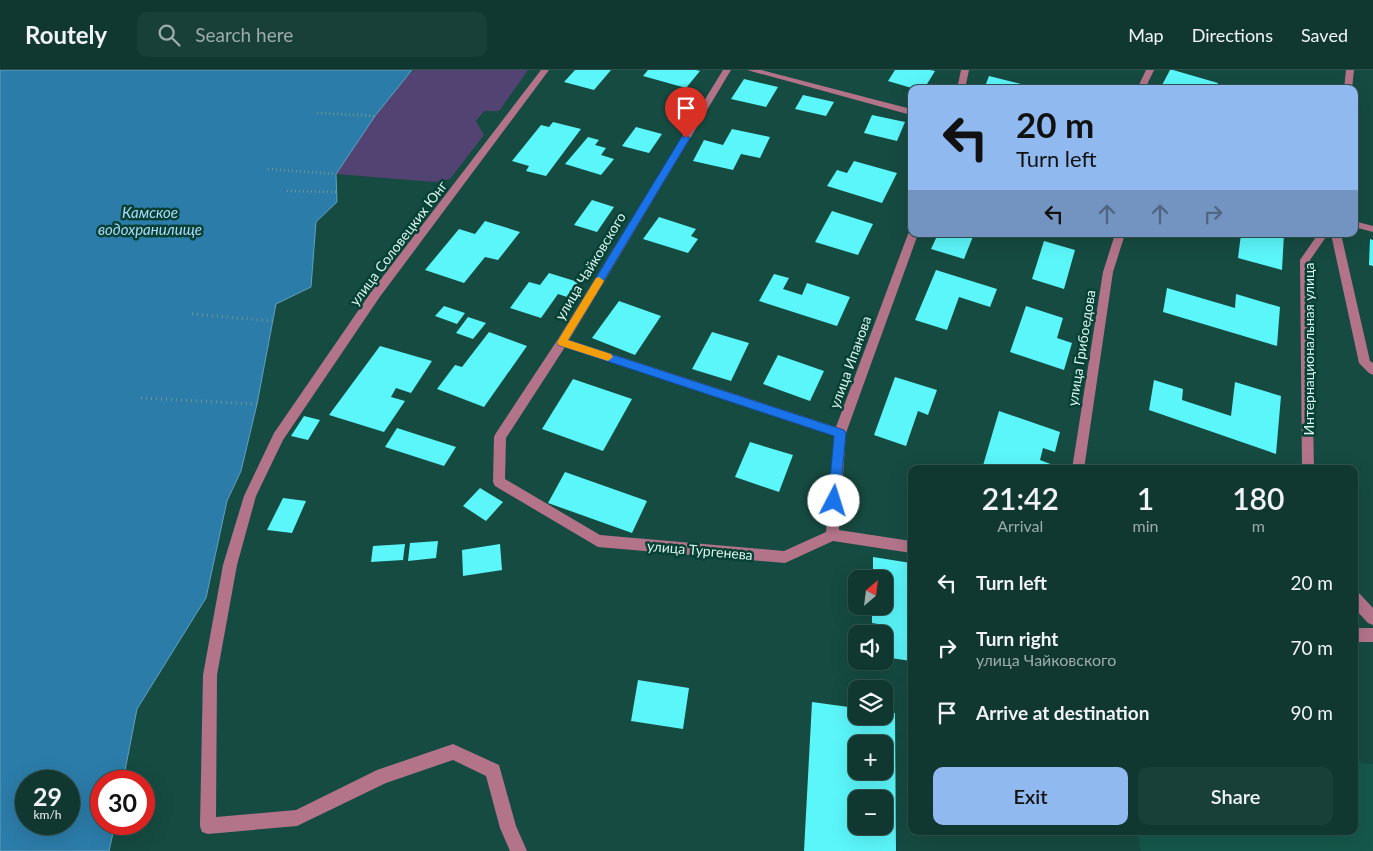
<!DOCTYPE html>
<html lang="en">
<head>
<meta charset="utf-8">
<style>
	body { margin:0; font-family:Lato,sans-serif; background:#193f39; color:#f1f3f6; height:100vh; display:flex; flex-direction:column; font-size:19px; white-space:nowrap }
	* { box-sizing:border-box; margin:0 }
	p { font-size:16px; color:#9cacab }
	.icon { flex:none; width:28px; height:28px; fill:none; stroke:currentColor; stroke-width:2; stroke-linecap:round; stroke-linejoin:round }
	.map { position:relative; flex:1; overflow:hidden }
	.drawer { position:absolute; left:908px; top:395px; width:450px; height:370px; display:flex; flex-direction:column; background:#103831; border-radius:10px; box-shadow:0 5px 20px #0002,0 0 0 1px #30524d }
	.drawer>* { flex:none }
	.top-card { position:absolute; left:908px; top:15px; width:450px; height:152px; border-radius:10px; box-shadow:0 5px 20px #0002,0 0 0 1px #30524d; background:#90b9f0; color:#111; overflow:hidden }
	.needle { width:32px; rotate:28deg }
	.fabs { position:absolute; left:848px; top:500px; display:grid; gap:10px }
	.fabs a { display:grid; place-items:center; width:45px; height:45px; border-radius:10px; background:#103831; box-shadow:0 5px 20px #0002,0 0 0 1px #30524d; font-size:25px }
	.speed { position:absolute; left:15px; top:700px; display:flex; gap:10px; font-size:25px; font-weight:700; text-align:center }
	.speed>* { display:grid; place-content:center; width:65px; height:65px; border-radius:50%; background:#103831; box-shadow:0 5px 20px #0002,0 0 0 1px #30524d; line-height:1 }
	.speed small { font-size:12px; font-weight:400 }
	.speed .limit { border:8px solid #d22; background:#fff; color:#111 }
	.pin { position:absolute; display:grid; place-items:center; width:42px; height:42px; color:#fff; margin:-51px -21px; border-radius:50% 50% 50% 0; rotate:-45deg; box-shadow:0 0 5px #0007 }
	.pin .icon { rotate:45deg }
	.me { position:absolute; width:55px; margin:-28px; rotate:5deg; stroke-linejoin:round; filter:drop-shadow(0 0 4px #0008) }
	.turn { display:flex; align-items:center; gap:18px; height:105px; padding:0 25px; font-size:22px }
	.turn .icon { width:65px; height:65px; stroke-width:2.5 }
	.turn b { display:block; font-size:35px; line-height:42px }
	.lanes { display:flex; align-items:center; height:48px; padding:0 25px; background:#0003; justify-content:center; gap:25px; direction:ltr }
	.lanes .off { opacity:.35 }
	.eta { display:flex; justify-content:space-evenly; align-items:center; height:85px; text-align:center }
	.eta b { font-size:30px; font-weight:600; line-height:35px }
	.cta { display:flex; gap:10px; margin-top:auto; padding:10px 25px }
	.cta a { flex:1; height:58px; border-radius:10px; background:#90b9f0; color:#111; font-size:20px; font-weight:600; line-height:58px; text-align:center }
	.cta a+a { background:#193f39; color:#f1f3f6 }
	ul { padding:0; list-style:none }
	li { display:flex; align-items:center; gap:15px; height:65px; padding:0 25px }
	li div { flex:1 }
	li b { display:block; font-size:19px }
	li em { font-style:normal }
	header { display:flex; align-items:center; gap:30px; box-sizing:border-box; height:70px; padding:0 25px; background:#103831; border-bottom:1px solid #30524d }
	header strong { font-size:24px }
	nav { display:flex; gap:28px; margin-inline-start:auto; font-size:18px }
	.search { width:350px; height:45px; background:#193f39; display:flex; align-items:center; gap:12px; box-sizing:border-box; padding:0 18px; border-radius:10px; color:#9cacab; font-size:19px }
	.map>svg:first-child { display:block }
</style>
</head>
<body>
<header>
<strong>Routely</strong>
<div class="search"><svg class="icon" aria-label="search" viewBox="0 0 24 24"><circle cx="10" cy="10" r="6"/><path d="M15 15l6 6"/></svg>Search here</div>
<nav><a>Map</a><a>Directions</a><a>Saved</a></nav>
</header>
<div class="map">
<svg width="1373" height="781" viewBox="0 0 1373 781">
	<rect width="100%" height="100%" fill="#164b41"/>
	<path fill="#15584b" d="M1354,692L1373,694V781H1141L1137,761H1354Z"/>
	<path fill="#524373" d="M414,0H528L499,41H484L476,51L484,65L450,109L435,112L336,104L364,48Z"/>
	<path fill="#2c7ca9" stroke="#60a0bd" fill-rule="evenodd" d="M0,0H412L375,46L336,104L337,132L316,152L311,217L276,234L257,334L241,401L227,431L206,528L137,639L123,711H101V754H115L109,781H0ZM26,711H69V754H26Z"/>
	<path fill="#5bf6fa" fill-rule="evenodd" d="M575,0H611L594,20L564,12Z
		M648,0H696L700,1L686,18L643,6Z
		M895,0H930L935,1L924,19H915L888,11Z
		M1170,0H1173L1218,13L1215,19H1167L1161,17Z
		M989,6L1025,15L1023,19H984Z
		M744,9L778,17L766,37L731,29Z
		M803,25L834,32L826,46L795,39Z
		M872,45L905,52L897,71L864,63Z
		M553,52L581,59L546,106L526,101L529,96L512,91L541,55L549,57Z
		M636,57L662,64L649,83L622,76Z
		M732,59L770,67L760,88L741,84L733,100L693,91L704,70L723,75Z
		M588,67L599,70L595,75L606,78L601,85L614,89L601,105L565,94Z
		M854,91L897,103L882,133L827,116L837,100L847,103Z
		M592,130L614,137L597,162L574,155Z
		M832,141L873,154L858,185L815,172Z
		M659,147L696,159L691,166L698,169L688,183L643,169Z
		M485,151L520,162L498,190L485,187L464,213L425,200L459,159L475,164Z
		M938,164H974L964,189L931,179Z
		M1241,164H1284L1282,200L1238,188Z
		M1370,169L1373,170V196L1369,195Z
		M1044,171L1075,180L1064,219L1032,209Z
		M936,200L997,219L990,237L959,227L947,260L915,250Z
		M549,203L578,212L567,227L558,224L541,248L510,238L529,212L540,215Z
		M774,204L789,208L783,219L802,225L807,213L850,227L837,256L759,231Z
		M1167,218L1235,238L1236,224L1280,237L1277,276L1163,242Z
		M619,231L661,246L635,285L592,268Z
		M444,236L465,243L457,254L435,246Z
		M1026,236L1063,248L1057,268L1072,273L1064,300L1010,282Z
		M468,247L486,253L473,269L456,263Z
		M489,262L527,276L484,337L437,319L455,295L462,297Z
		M712,262L749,273L731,311L692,299Z
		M380,276L432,291L411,323L396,318L391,327L405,331L384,362L329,345Z
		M778,285L824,301L810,331L763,314Z
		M895,307L937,320L928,345L918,341L906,376L874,365Z
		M573,309L632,329L603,381L542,359Z
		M1154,310L1183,319L1182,330L1231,346L1235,312L1281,326L1276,384L1149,340Z
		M999,341L1060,362L1055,382L1043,378L1040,390L1053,395L1052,399H982Z
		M304,346L320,350L308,370L291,366Z
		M397,358L456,377L444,396L385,377Z
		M750,372L793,385L779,422L735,407Z
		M565,402L647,431L632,463L548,433Z
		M480,418L503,432L486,451L463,436Z
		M283,428L306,431L292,463L267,460Z
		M438,471L436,488L408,491L410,473Z
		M405,474L403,490L371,492L373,476Z
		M500,474L502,500L463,506L462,480Z
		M873,487L911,493V591L884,587V564H878V554L872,553V536H884V509H873Z
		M638,610L689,618L683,659L631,651Z
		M812,632L856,638V646H884V642L895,643L896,781H804ZM856,674H884V701H856ZM856,729H884V756H856Z"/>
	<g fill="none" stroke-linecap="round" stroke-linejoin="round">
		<path stroke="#6e978f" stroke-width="2.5" stroke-dasharray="1 3" stroke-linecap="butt" d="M317,43L375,46
			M268,99L336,104
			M287,121L336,122"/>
		<path stroke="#6e978f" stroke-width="3" stroke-dasharray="1 4" stroke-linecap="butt" d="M192,244L273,251
			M141,328L257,334"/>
		<path fill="#b3748a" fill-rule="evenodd" d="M541,0H549L379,228L283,370L256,426L237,495L217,605L216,747L296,740L377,700L453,674L499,695L516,756L527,781H510L500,758L486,706L453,690L386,713L297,756L208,764L202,762L200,756L203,605L223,495L244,426L274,363L371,222Z
			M723,0H731L569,270L836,357L908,164L911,161V164H918L846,363L839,460L911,471V483L833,471L785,493L598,477L495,416L493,412L494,367L496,363L558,269ZM565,277L834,366L826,462L784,481L600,465L505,409L506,368Z
			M747,0H761L911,39V45Z
			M961,0H969L965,19H957Z
			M1146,0H1154L1145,19H1137Z
			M1346,0H1354L1352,19H1344Z
			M1354,151L1373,156V162L1354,157Z
			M1115,164H1125L1113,202L1084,399H1072L1103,202Z
			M1318,164H1328L1310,190L1314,399H1302L1300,190Z
			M1331,164H1341L1370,291L1373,293V305L1369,303L1359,293Z
			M1354,522L1359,523L1373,538V555L1368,553L1354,538Z
			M1354,558H1373V572H1354Z"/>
	</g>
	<path fill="#1a73e8" stroke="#114b97" d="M686,65L690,68L568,270L844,360L846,363L839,434L834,436L830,434L828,431L834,366L558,275L557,272L681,68Z"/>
	<path fill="#f59e0b" d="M599,207L604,211L568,270L611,284L613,287L608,291L558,275L557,272L596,208Z"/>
	<g text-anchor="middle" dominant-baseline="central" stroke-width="5" stroke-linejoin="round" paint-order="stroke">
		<g font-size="14" fill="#d9f4ed" stroke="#074136">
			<text transform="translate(398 173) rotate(-53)">улица Соловецких Юнг</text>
			<text transform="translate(590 196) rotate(-59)">улица Чайковского</text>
			<text transform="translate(1081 278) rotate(-81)">улица Грибоедова</text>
			<text transform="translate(1308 279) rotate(-90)">Интернациональная улица</text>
			<text transform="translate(850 292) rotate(-70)">улица Ипанова</text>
			<text transform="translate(700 480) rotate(5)">улица Тургенева</text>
		</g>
		<g font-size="15" font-style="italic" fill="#aedbfa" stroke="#074136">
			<text x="150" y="142">Камское<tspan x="150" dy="17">водохранилище</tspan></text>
		</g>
	</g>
</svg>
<div class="fabs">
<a><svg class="needle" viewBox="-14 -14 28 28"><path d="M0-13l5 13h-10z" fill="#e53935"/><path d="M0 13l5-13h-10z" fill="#9cacab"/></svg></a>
<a><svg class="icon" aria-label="sound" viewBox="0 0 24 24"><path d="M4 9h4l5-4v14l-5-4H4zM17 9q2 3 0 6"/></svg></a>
<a><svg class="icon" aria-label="layers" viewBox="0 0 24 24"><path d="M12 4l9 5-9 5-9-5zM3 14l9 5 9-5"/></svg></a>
<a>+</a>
<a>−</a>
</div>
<div class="speed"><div>29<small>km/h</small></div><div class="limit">30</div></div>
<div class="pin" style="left:686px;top:68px;background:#d93025"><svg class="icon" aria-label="arrive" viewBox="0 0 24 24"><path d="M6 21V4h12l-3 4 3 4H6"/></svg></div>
<svg class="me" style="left:834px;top:431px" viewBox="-20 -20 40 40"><circle r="19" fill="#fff"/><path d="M0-13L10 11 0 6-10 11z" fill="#1a73e8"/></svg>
<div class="top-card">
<div class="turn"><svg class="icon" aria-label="left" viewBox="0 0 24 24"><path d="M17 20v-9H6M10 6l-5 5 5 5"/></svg><div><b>20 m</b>Turn left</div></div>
<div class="lanes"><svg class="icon" aria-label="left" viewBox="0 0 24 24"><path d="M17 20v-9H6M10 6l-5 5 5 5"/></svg><svg class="icon off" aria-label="ahead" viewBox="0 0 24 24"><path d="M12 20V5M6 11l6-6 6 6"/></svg><svg class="icon off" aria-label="ahead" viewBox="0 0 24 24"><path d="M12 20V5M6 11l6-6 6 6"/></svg><svg class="icon off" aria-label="right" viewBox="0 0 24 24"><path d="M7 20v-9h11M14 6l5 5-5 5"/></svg></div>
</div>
<section class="drawer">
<div class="eta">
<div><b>21:42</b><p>Arrival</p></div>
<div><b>1</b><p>min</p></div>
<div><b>180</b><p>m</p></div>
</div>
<ul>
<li><svg class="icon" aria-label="left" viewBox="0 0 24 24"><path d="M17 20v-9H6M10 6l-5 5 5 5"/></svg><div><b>Turn left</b></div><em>20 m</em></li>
<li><svg class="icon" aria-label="right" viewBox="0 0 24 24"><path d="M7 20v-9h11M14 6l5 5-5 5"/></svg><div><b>Turn right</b><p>улица Чайковского</p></div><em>70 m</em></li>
<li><svg class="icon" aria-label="arrive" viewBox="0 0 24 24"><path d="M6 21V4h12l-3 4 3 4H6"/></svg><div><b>Arrive at destination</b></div><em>90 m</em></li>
</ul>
<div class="cta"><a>Exit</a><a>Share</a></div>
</section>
</div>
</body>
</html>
